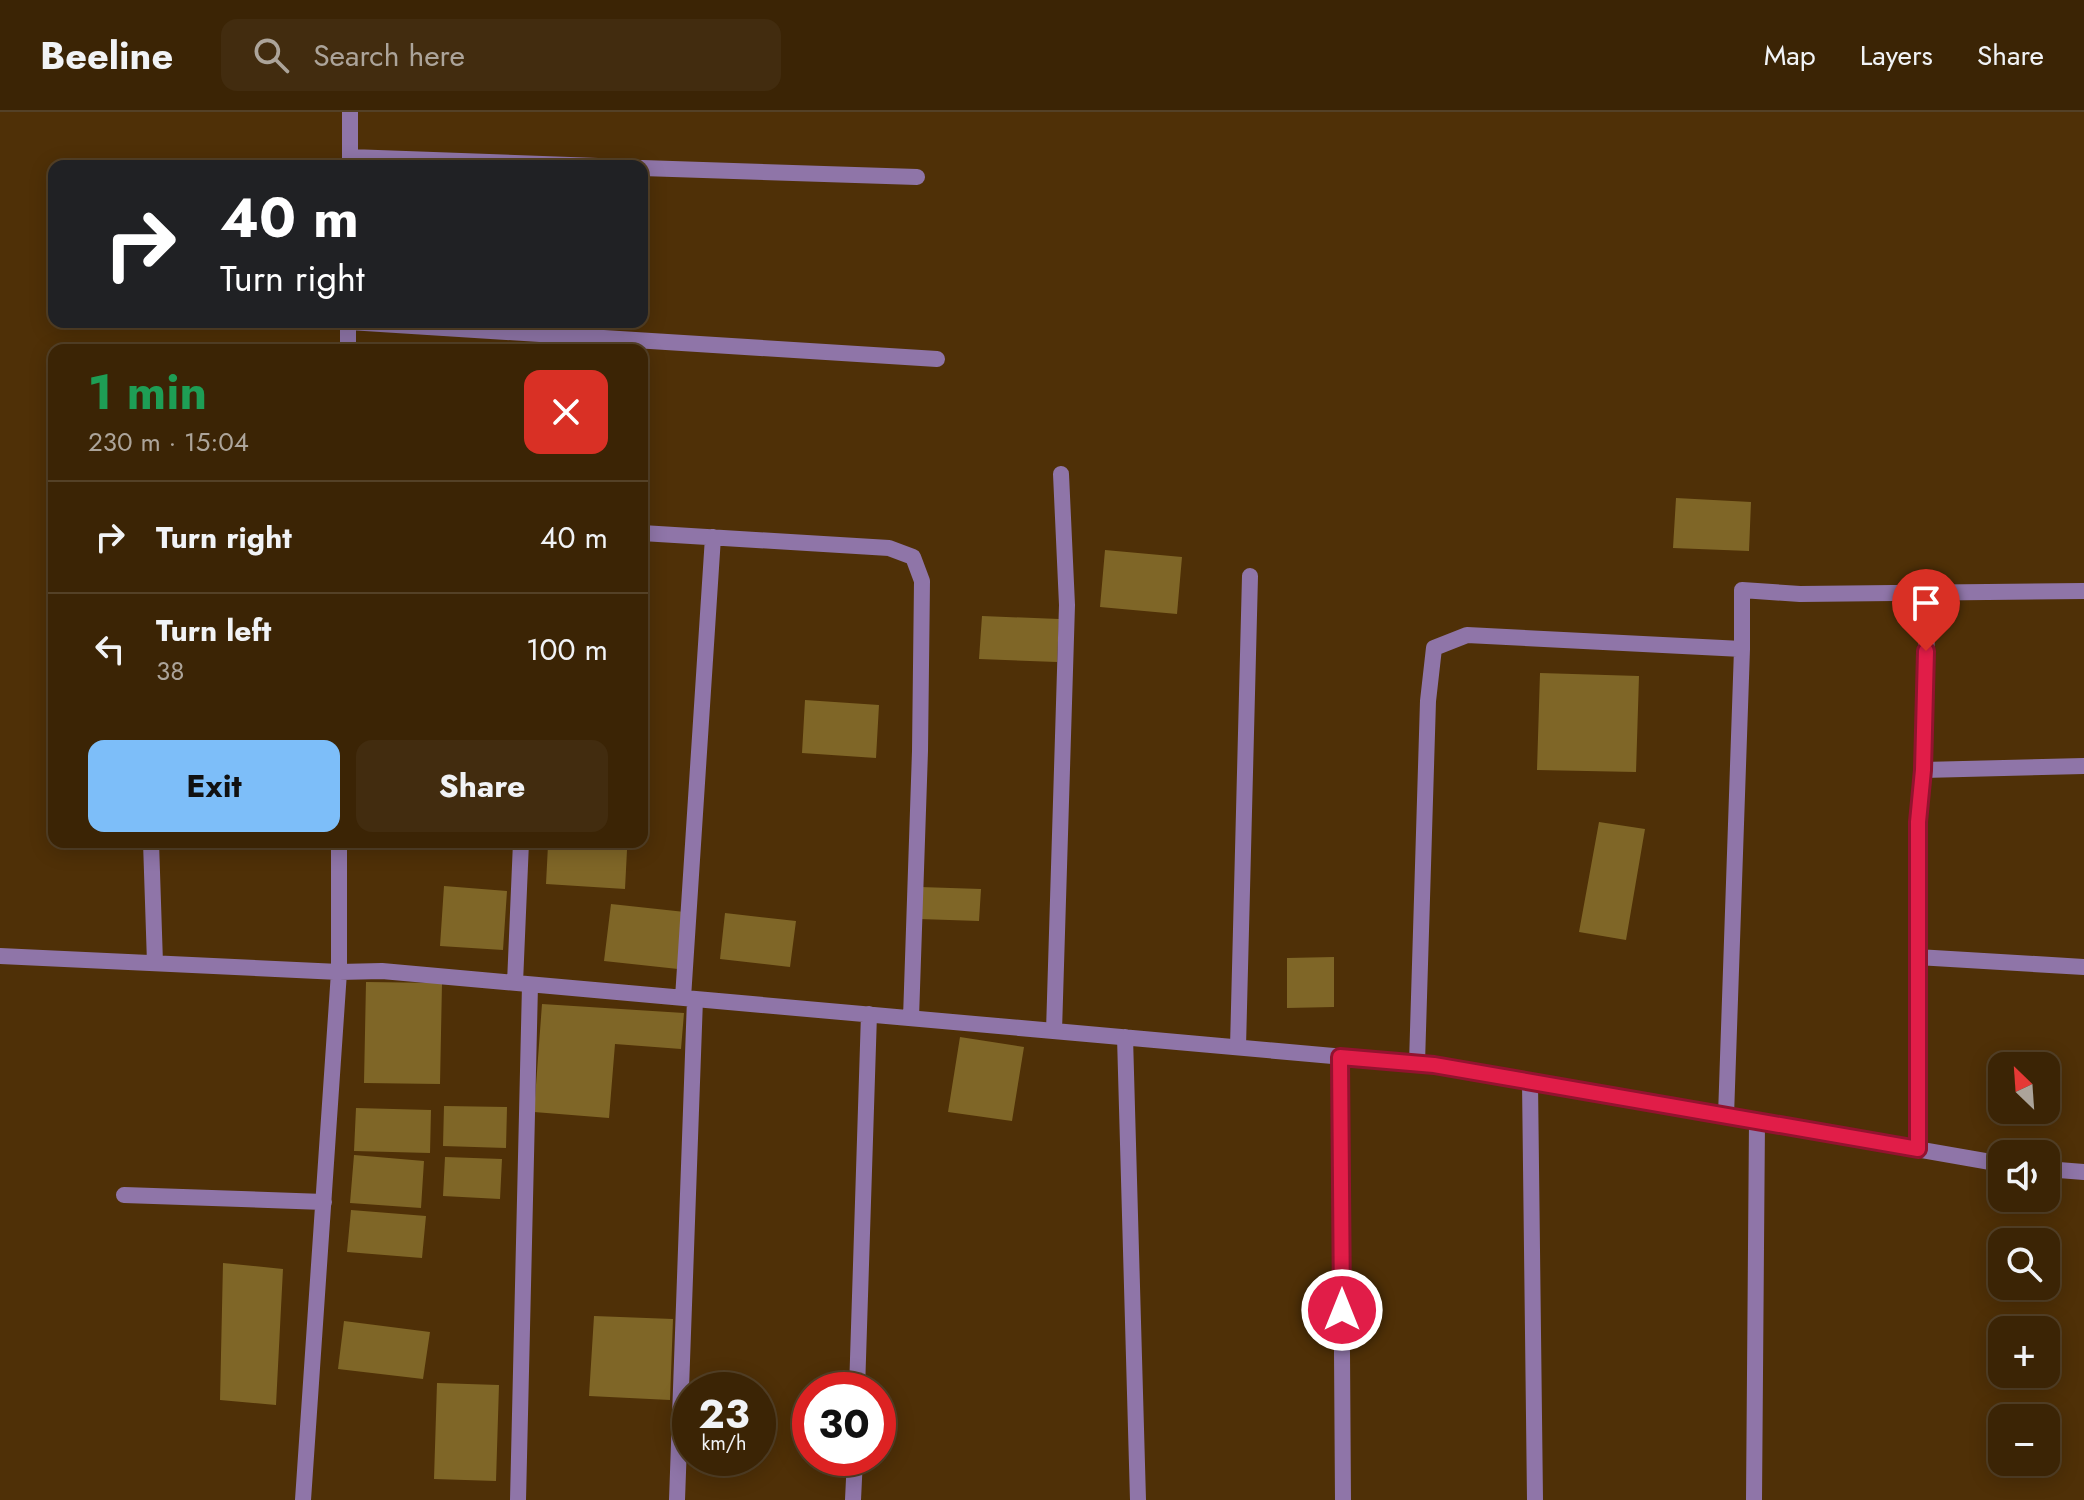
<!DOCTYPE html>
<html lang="en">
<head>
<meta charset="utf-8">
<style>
	body { margin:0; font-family:Jost,sans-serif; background:#422c0f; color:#f1f3f6; height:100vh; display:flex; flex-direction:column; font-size:30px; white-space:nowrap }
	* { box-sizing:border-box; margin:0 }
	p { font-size:26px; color:#aca49a }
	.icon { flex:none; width:44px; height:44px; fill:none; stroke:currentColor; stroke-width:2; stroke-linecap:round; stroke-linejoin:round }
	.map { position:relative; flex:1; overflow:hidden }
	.details { position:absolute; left:48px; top:232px; width:600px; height:504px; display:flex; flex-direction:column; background:#3b2405; border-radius:16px; box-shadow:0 4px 20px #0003,0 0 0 2px #544127 }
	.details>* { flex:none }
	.guide { position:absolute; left:48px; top:48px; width:600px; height:168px; border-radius:16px; box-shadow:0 4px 20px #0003,0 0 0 2px #544127; background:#202124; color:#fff; overflow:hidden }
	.needle { width:52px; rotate:335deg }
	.controls { position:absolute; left:1988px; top:940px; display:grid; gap:16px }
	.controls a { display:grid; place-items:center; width:72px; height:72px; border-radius:16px; background:#3b2405; box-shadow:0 4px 20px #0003,0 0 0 2px #544127; font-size:40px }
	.speed { position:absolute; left:672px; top:1260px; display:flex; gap:16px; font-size:40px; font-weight:700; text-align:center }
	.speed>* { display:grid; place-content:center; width:104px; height:104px; border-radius:50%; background:#3b2405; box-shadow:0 4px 20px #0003,0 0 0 2px #544127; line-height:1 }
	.speed small { font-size:20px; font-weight:400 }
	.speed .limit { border:12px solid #d22; background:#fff; color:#111 }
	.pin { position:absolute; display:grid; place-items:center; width:68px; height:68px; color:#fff; margin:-82px -34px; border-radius:50% 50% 50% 0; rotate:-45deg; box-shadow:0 0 8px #0007 }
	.pin .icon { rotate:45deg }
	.me { position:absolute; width:88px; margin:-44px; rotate:0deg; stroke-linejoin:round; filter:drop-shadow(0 0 6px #0008) }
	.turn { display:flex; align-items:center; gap:28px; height:168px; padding:0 40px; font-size:36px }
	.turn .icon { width:104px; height:104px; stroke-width:2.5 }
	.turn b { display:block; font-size:56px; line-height:68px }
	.round { display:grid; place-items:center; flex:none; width:84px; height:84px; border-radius:16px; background:#422c0f }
	.summary { display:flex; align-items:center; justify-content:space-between; height:136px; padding:0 40px }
	h1 { font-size:48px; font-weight:700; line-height:60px; color:#1e9e55 }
	.cta { display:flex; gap:16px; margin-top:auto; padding:16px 40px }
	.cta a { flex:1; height:92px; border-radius:16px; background:#7dbef9; color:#111; font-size:32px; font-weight:700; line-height:92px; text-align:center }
	.cta a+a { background:#422c0f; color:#f1f3f6 }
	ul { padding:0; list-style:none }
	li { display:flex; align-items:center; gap:24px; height:112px; padding:0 40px; border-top:2px solid #544127 }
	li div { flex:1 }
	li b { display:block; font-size:30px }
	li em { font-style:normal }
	header { display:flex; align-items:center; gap:48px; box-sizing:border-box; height:112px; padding:0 40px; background:#3b2405; border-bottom:2px solid #544127 }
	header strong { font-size:38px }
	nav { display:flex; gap:44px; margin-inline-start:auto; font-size:28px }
	.search { width:560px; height:72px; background:#422c0f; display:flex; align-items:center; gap:20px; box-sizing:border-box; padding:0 28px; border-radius:16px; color:#aca49a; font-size:30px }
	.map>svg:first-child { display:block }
</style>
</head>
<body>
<header>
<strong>Beeline</strong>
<div class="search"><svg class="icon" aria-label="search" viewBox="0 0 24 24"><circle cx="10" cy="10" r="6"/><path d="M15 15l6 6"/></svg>Search here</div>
<nav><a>Map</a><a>Layers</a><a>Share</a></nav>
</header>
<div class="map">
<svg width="2084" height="1388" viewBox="0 0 2084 1388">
	<rect width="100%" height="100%" fill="#4f3007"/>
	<path fill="#7f6627" d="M1676,386L1751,390L1749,439L1673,436Z
		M1105,438L1182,445L1177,502L1100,495Z
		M982,504L1059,507L1057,550L979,547Z
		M1540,561L1639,564L1636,660L1537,658Z
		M805,588L879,593L876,646L802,641Z
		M1599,710L1645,717L1626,828L1579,820Z
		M548,733L627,738L625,777L546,772Z
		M444,774L507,779L503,838L440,834Z
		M920,775L981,777L979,809L919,807Z
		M611,792L685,800L678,857L604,849Z
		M725,801L796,809L790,855L720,847Z
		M1334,845V895L1287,896V846Z
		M366,870L442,871L440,972L364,971Z
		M542,892L684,901L681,937L615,932L609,1006L534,1000Z
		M960,925L1024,935L1012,1009L948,1000Z
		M444,994L507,995L506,1036L443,1034Z
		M356,996L431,998L430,1041L354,1039Z
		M354,1043L424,1049L421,1096L350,1091Z
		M445,1045L502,1047L500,1087L443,1084Z
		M351,1098L426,1104L422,1146L347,1140Z
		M223,1151L283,1157L276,1293L220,1288Z
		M594,1204L673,1207L670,1288L589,1284Z
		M344,1209L430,1220L423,1267L338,1257Z
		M437,1271L499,1273L496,1369L434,1367Z"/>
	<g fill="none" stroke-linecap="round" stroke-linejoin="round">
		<path stroke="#8f75a8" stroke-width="16" d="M350,45L598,54
			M350,54V0
			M642,56L917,65
			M349,210L937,247
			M348,238V210
			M642,421L889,436L913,445L922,469L920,639L911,906
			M1923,658L2084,654
			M151,730L155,851
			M0,844L339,860L382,859L1434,953L2002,1052
			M1917,845L2084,855
			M515,871L521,730
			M683,886L713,425
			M1054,919L1067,493L1061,362
			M1125,925L1138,1388
			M1238,935L1250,464
			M1340,945L1343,1388
			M1417,951L1428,589L1434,536L1467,523L1742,537
			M1530,970L1535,1388
			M1726,1004L1742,537V478L1800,482L2084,479
			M1918,1037V710L1923,658L1928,480
			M2046,1057L2084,1060
			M124,1083L324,1090
			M857,1278L869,902
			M303,1388L339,860V730
			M518,1388L530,873
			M677,1388L695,887
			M853,1388L855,1346
			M1754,1388L1757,1009"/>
	</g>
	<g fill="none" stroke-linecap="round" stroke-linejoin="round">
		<g stroke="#92132f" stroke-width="20">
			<path id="route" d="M1342,1198L1340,945L1434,953L1918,1037V710L1923,658L1926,539"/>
		</g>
		<use href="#route" stroke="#e11d48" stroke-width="14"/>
	</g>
</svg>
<div class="controls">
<a><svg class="needle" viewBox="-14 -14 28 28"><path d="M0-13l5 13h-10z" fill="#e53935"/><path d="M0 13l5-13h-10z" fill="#aca49a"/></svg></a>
<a><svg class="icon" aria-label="sound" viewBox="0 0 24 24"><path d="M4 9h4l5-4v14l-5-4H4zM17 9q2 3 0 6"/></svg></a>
<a><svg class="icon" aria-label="search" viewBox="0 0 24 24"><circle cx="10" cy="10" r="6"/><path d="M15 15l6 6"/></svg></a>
<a>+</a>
<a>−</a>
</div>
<div class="speed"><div>23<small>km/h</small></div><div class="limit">30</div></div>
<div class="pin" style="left:1926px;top:539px;background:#d93025"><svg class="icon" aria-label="arrive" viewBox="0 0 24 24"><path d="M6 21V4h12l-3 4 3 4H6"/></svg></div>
<svg class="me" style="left:1342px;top:1198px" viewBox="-20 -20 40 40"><circle r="17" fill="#e11d48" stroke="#fff" stroke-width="3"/><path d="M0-11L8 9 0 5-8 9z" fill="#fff"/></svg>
<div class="guide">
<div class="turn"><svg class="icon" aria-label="right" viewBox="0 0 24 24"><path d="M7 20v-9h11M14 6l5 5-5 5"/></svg><div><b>40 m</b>Turn right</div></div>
</div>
<section class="details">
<div class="summary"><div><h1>1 min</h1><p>230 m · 15:04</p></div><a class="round" style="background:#d93025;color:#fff"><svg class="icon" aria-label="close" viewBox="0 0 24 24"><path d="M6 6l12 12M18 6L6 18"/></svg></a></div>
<ul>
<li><svg class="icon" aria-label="right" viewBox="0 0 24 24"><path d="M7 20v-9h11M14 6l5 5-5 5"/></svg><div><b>Turn right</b></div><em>40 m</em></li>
<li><svg class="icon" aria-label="left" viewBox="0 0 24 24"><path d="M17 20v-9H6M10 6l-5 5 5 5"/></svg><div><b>Turn left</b><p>38</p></div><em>100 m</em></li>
</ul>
<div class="cta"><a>Exit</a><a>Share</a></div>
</section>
</div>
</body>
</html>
